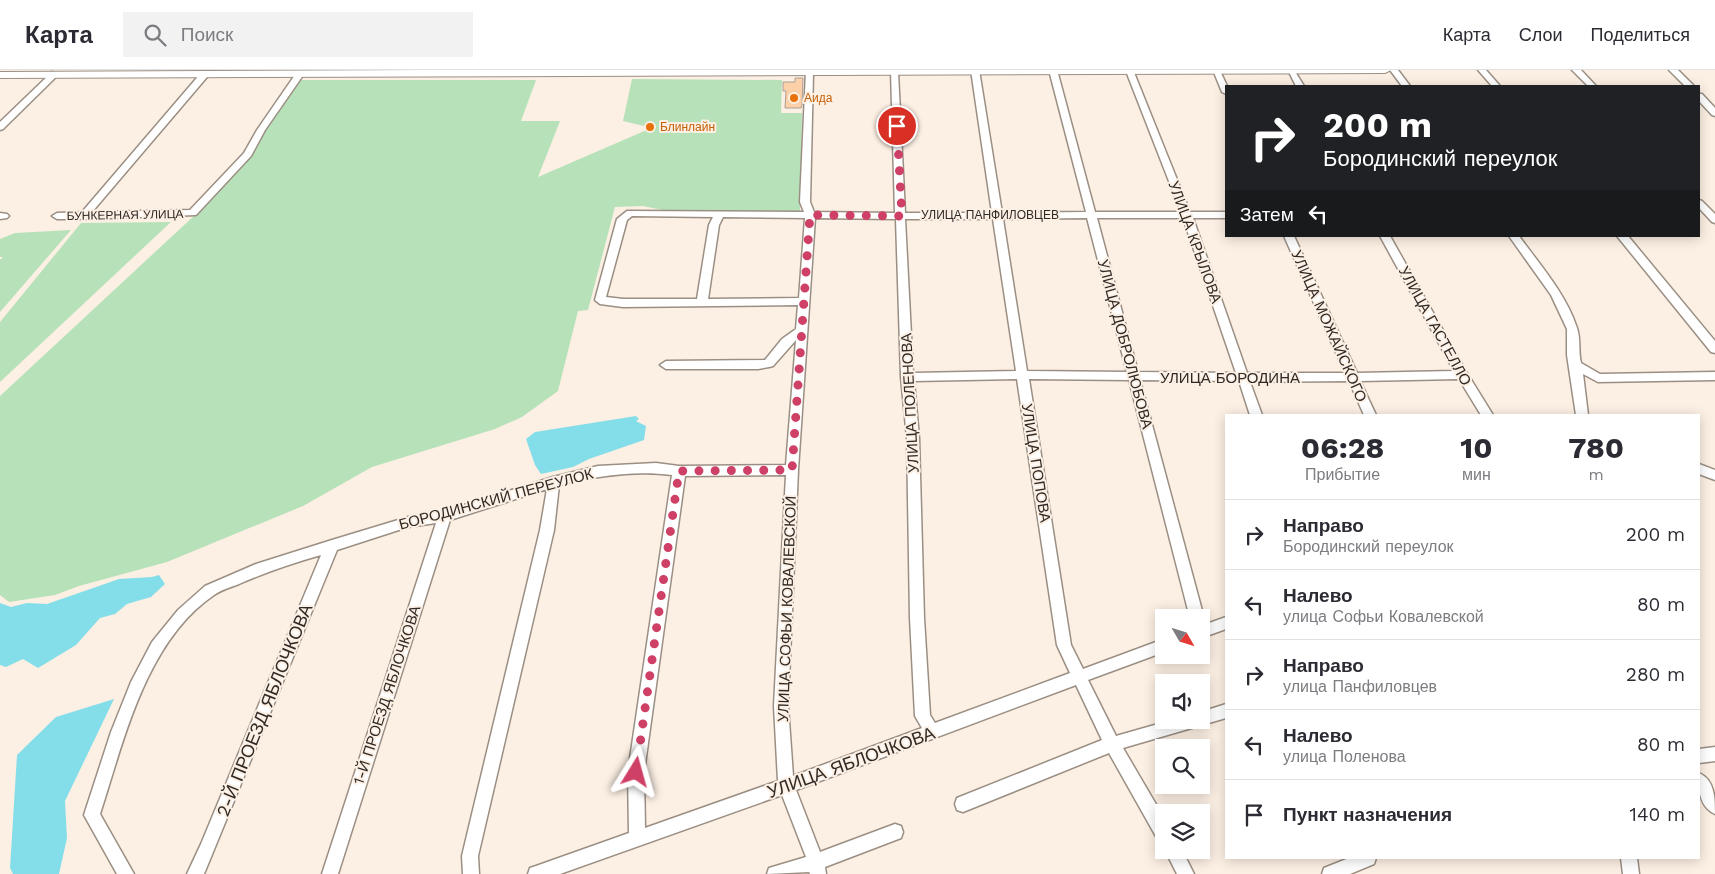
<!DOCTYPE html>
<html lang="ru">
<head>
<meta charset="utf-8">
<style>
	body { margin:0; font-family:"Work Sans",sans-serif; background:#f2f2f3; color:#2b2b33; height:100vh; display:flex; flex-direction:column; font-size:19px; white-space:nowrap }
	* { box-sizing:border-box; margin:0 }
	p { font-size:16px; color:#7c7c81 }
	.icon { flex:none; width:28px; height:28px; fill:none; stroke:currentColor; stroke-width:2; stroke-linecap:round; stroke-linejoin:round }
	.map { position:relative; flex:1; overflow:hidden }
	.details { position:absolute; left:1225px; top:344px; width:475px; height:445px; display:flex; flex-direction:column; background:#fff; border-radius:0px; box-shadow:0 2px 12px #0003 }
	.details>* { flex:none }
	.banner { position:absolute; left:1225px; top:15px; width:475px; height:152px; border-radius:0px; box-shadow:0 2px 12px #0003; background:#202124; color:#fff; overflow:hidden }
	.needle { width:32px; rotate:129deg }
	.tools { position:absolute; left:1155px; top:539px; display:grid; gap:10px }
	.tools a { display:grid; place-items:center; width:55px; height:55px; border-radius:0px; background:#fff; box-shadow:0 2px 12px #0003; font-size:25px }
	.pin { position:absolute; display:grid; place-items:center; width:42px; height:42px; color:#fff; margin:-21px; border:2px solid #fff; border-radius:50%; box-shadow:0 1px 5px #0007 }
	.me { position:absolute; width:55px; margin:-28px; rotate:8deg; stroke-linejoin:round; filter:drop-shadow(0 0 4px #0008) }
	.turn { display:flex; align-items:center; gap:18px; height:105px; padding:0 15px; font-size:22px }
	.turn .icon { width:65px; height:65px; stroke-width:2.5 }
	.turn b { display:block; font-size:35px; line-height:42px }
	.then { display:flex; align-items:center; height:48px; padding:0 15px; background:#0003; gap:10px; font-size:19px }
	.eta { display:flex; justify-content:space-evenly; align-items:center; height:85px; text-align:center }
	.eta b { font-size:30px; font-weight:700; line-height:35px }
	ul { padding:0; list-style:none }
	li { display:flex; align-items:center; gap:15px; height:70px; padding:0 15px; border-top:1px solid #e1e1e2 }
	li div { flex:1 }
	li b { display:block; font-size:19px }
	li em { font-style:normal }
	header { display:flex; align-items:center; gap:30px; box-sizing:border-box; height:70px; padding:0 25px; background:#fff; border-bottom:1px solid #e1e1e2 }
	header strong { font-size:24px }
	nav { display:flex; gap:28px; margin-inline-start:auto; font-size:18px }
	.search { width:350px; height:45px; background:#f2f2f3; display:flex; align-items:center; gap:12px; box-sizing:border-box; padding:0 18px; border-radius:0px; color:#7c7c81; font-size:19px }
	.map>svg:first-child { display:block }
</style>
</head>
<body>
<header>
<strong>Карта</strong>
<div class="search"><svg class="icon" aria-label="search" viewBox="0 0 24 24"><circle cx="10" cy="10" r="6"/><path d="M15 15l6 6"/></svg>Поиск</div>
<nav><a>Карта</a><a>Слои</a><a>Поделиться</a></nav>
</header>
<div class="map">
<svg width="1715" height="804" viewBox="0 0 1715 804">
	<rect width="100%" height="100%" fill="#fcefe3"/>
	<path fill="#b7e2b9" d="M632,9L782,10L781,43H802L800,142L662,140L643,136L615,137L588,240L578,241L558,321L522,347L495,359L372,397L303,436L167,492L79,516L55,525L9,532L0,525V326L196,144L253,82L264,61L301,10H536L521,51H560L538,107L649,59L648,57L623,51Z
		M171,152L0,312V252L81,153Z
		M71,160L0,242V190L3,187H0V169L15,163Z"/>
	<path fill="#84dee9" d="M636,346L639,349L636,351L646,356L644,370L589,389L573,397L541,404L535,395L526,369L535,362Z
		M159,505L165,514L151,527L127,534L115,544L100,548L76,575L38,598L23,589L6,597L0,595V533L11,537L27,533L47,534L119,509L152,507Z
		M114,629L65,731L67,768L59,804H13L10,798L17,685L56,647Z"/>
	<path fill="#fcd1aa" stroke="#ab9f94" d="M795,8H803L802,35L801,38H785L786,21H783V12H795Z"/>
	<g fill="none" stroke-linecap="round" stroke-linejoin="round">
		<g stroke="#9b8f84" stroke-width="3">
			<path id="minor" d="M891,0L898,2L905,143H992L971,0H979L1002,143L1086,142L1049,0H1057L1095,142H1181L1126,1L1133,0L1190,142H1226V148H1193L1247,303H1345L1284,166H1294L1357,303L1454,301L1380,166H1390L1467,303L1493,345H1481L1459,309L1360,311L1376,345H1364L1349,311L1250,312L1262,345H1250L1239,311L1140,310L1204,548L1201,553V548H1190L1129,310L1029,309L1071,575L1083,599L1164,569V582L1088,610L1116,666L1172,650H1201V642L1226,634V648L1123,678L1164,748V772L1158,770L1109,683L963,742L957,740L955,734L957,728L1102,670L1076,615L796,720L820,782L895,754L901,756L903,762L901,768L825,797L826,804H810L809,802L767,804L769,798L806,787L782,725L560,804H528L530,798L536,796L629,763L628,702L672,405C634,400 596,406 559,415L554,460L478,786L479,804H463L462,786L540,460L547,419L450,450L338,804H322L436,453L408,457L337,480L204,804H187L201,774L321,485C293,493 266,502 239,514C231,517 221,520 214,525C146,571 124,670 100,744L134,804H117L84,745L111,662L131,612L152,572L178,540L205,516L256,494L332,470L408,447L445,441L553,407L598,396L656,393L679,396L786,395L796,270L773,296L769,297L758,299H666L660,295L666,291L765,290L782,269L796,259L798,235L623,237L600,234L595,230L617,149L627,141L804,142L800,132L806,1L813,3L810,132L814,142L895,143ZM632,146L713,147L709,155L697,229H623L606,227L627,150ZM723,147L805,148L799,228L708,229L719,155ZM815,148L896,149L901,307L907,368L910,548L915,646L922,658L793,706L788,636L798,400ZM1087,148L1127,302L1027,301L1003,149ZM1097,148H1183L1236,303L1138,302ZM905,149H993L1016,301L913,303ZM1017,309L1057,575L1070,603L935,653L930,645L924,548L919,368L914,311ZM786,405L774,636L778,711L645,758L644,702L685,406Z
				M1213,0L1220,1L1227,16L1226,24L1222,22Z
				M1288,0H1294L1304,16H1296Z
				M1390,0H1398L1410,16H1402Z
				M1478,0H1486L1500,16H1492Z
				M1572,0H1581L1596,16H1588Z
				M1669,0H1678L1694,16H1685Z
				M52,2L59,4L3,59L0,60V52Z
				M297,2L304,4L265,60L251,86L196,145L84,149H57L52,146L57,143L82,142L201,3H204L208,5L207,7L92,142L190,140L244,83L257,60Z
				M1699,24H1702L1715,38V46L1712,45L1699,31Z
				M1699,130L1702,131L1715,144V153L1712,152L1699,138Z
				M0,143L7,144L9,146L7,148L0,149Z
				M1509,166H1519C1540,195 1566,224 1577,258C1581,270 1578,281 1581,293L1600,304L1715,302V310L1598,312L1583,304L1588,345H1576L1567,285V259L1551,225Z
				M1617,166H1628L1715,271V283L1711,282Z
				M1699,394L1715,400V410L1699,404Z
				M1226,547V559L1201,568V556Z
				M1715,677V691L1699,693V679Z
				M1699,703C1715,710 1715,729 1715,744C1699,737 1698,718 1699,703Z
				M1165,780H1182L1194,804H1177Z
				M1349,788H1376L1374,794L1350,804H1322L1324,798Z
				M1621,788H1637L1639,804H1623Z"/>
		</g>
		<g stroke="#9b8f84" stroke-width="2">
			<path id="secondary" d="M424,0H1391L1385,3L0,8V2Z"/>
		</g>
		<use href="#minor" fill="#fff" fill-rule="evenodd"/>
		<use href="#secondary" fill="#fff" fill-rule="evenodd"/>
	</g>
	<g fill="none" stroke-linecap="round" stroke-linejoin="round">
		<path stroke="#cf4066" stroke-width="9" stroke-dasharray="0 16.2" d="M636,702L679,401L792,400L810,145L902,146L897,56"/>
	</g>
	<g fill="#e8710a" stroke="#fcefe3" stroke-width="2">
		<circle cx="794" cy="28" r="5"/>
		<circle cx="650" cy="57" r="5"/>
	</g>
	<g text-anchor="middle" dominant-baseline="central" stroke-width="4" stroke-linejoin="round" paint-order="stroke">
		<g font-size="12" fill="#c56008" stroke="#fcefe3" text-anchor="start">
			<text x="804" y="28">Аида</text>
			<text x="660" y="57">Блинлайн</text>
		</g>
		<g font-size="12" fill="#2f2a26" stroke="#fcefe3">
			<text transform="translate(125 145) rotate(-1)">БУНКЕРНАЯ УЛИЦА</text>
			<text x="990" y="145">УЛИЦА ПАНФИЛОВЦЕВ</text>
		</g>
		<g font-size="15" fill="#2f2a26" stroke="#fcefe3">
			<text transform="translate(1195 172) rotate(70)">УЛИЦА КРЫЛОВА</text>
			<text transform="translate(1329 256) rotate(66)">УЛИЦА МОЖАЙСКОГО</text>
			<text transform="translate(1435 256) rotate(61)">УЛИЦА ГАСТЕЛЛО</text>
			<text transform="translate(1125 274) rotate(75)">УЛИЦА ДОБРОЛЮБОВА</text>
			<text x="1230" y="308">УЛИЦА БОРОДИНА</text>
			<text transform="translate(910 333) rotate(-93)">УЛИЦА ПОЛЕНОВА</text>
			<text transform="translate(1036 393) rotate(81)">УЛИЦА ПОПОВА</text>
			<text transform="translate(496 429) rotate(-15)">БОРОДИНСКИЙ ПЕРЕУЛОК</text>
			<text transform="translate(787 539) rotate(-88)">УЛИЦА СОФЬИ КОВАЛЕВСКОЙ</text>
			<text transform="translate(387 625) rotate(-72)">1-Й ПРОЕЗД ЯБЛОЧКОВА</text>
		</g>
		<g font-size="18" fill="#2f2a26" stroke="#fcefe3">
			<text transform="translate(264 640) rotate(-68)">2-Й ПРОЕЗД ЯБЛОЧКОВА</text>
			<text transform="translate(851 692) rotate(-20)">УЛИЦА ЯБЛОЧКОВА</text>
		</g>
	</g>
</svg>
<div class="tools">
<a><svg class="needle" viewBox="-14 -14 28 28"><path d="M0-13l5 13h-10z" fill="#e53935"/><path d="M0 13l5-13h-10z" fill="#7c7c81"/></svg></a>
<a><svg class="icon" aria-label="sound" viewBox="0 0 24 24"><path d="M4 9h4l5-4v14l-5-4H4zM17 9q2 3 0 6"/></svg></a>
<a><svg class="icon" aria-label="search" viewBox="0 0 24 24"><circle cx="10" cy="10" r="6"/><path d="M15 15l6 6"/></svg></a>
<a><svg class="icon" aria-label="layers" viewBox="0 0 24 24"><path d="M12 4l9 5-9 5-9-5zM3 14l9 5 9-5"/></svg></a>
</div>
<div class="pin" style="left:897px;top:56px;background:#d93025"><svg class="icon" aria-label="arrive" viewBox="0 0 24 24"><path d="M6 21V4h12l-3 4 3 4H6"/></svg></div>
<svg class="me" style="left:636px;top:702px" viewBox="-20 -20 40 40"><path d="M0-17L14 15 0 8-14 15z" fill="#cf4066" stroke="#fff" stroke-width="4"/></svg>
<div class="banner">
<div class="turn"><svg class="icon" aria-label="right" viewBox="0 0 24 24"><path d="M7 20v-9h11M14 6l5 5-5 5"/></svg><div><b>200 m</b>Бородинский переулок</div></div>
<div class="then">Затем<svg class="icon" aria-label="left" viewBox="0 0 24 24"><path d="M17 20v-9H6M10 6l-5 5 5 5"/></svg></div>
</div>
<section class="details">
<div class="eta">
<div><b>06:28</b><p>Прибытие</p></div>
<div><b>10</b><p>мин</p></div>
<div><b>780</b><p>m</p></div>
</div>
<ul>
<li><svg class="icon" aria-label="right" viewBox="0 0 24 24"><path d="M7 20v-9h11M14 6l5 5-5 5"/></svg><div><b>Направо</b><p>Бородинский переулок</p></div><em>200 m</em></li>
<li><svg class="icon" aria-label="left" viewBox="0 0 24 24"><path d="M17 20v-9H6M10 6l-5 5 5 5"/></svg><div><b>Налево</b><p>улица Софьи Ковалевской</p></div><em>80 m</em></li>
<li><svg class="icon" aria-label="right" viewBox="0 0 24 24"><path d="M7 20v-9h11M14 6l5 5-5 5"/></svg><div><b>Направо</b><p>улица Панфиловцев</p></div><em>280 m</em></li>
<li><svg class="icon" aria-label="left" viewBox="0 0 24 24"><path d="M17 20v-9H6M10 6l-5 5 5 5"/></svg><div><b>Налево</b><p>улица Поленова</p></div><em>80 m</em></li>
<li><svg class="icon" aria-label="arrive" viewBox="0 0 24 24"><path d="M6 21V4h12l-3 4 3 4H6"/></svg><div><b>Пункт назначения</b></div><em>140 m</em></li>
</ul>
</section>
</div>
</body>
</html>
